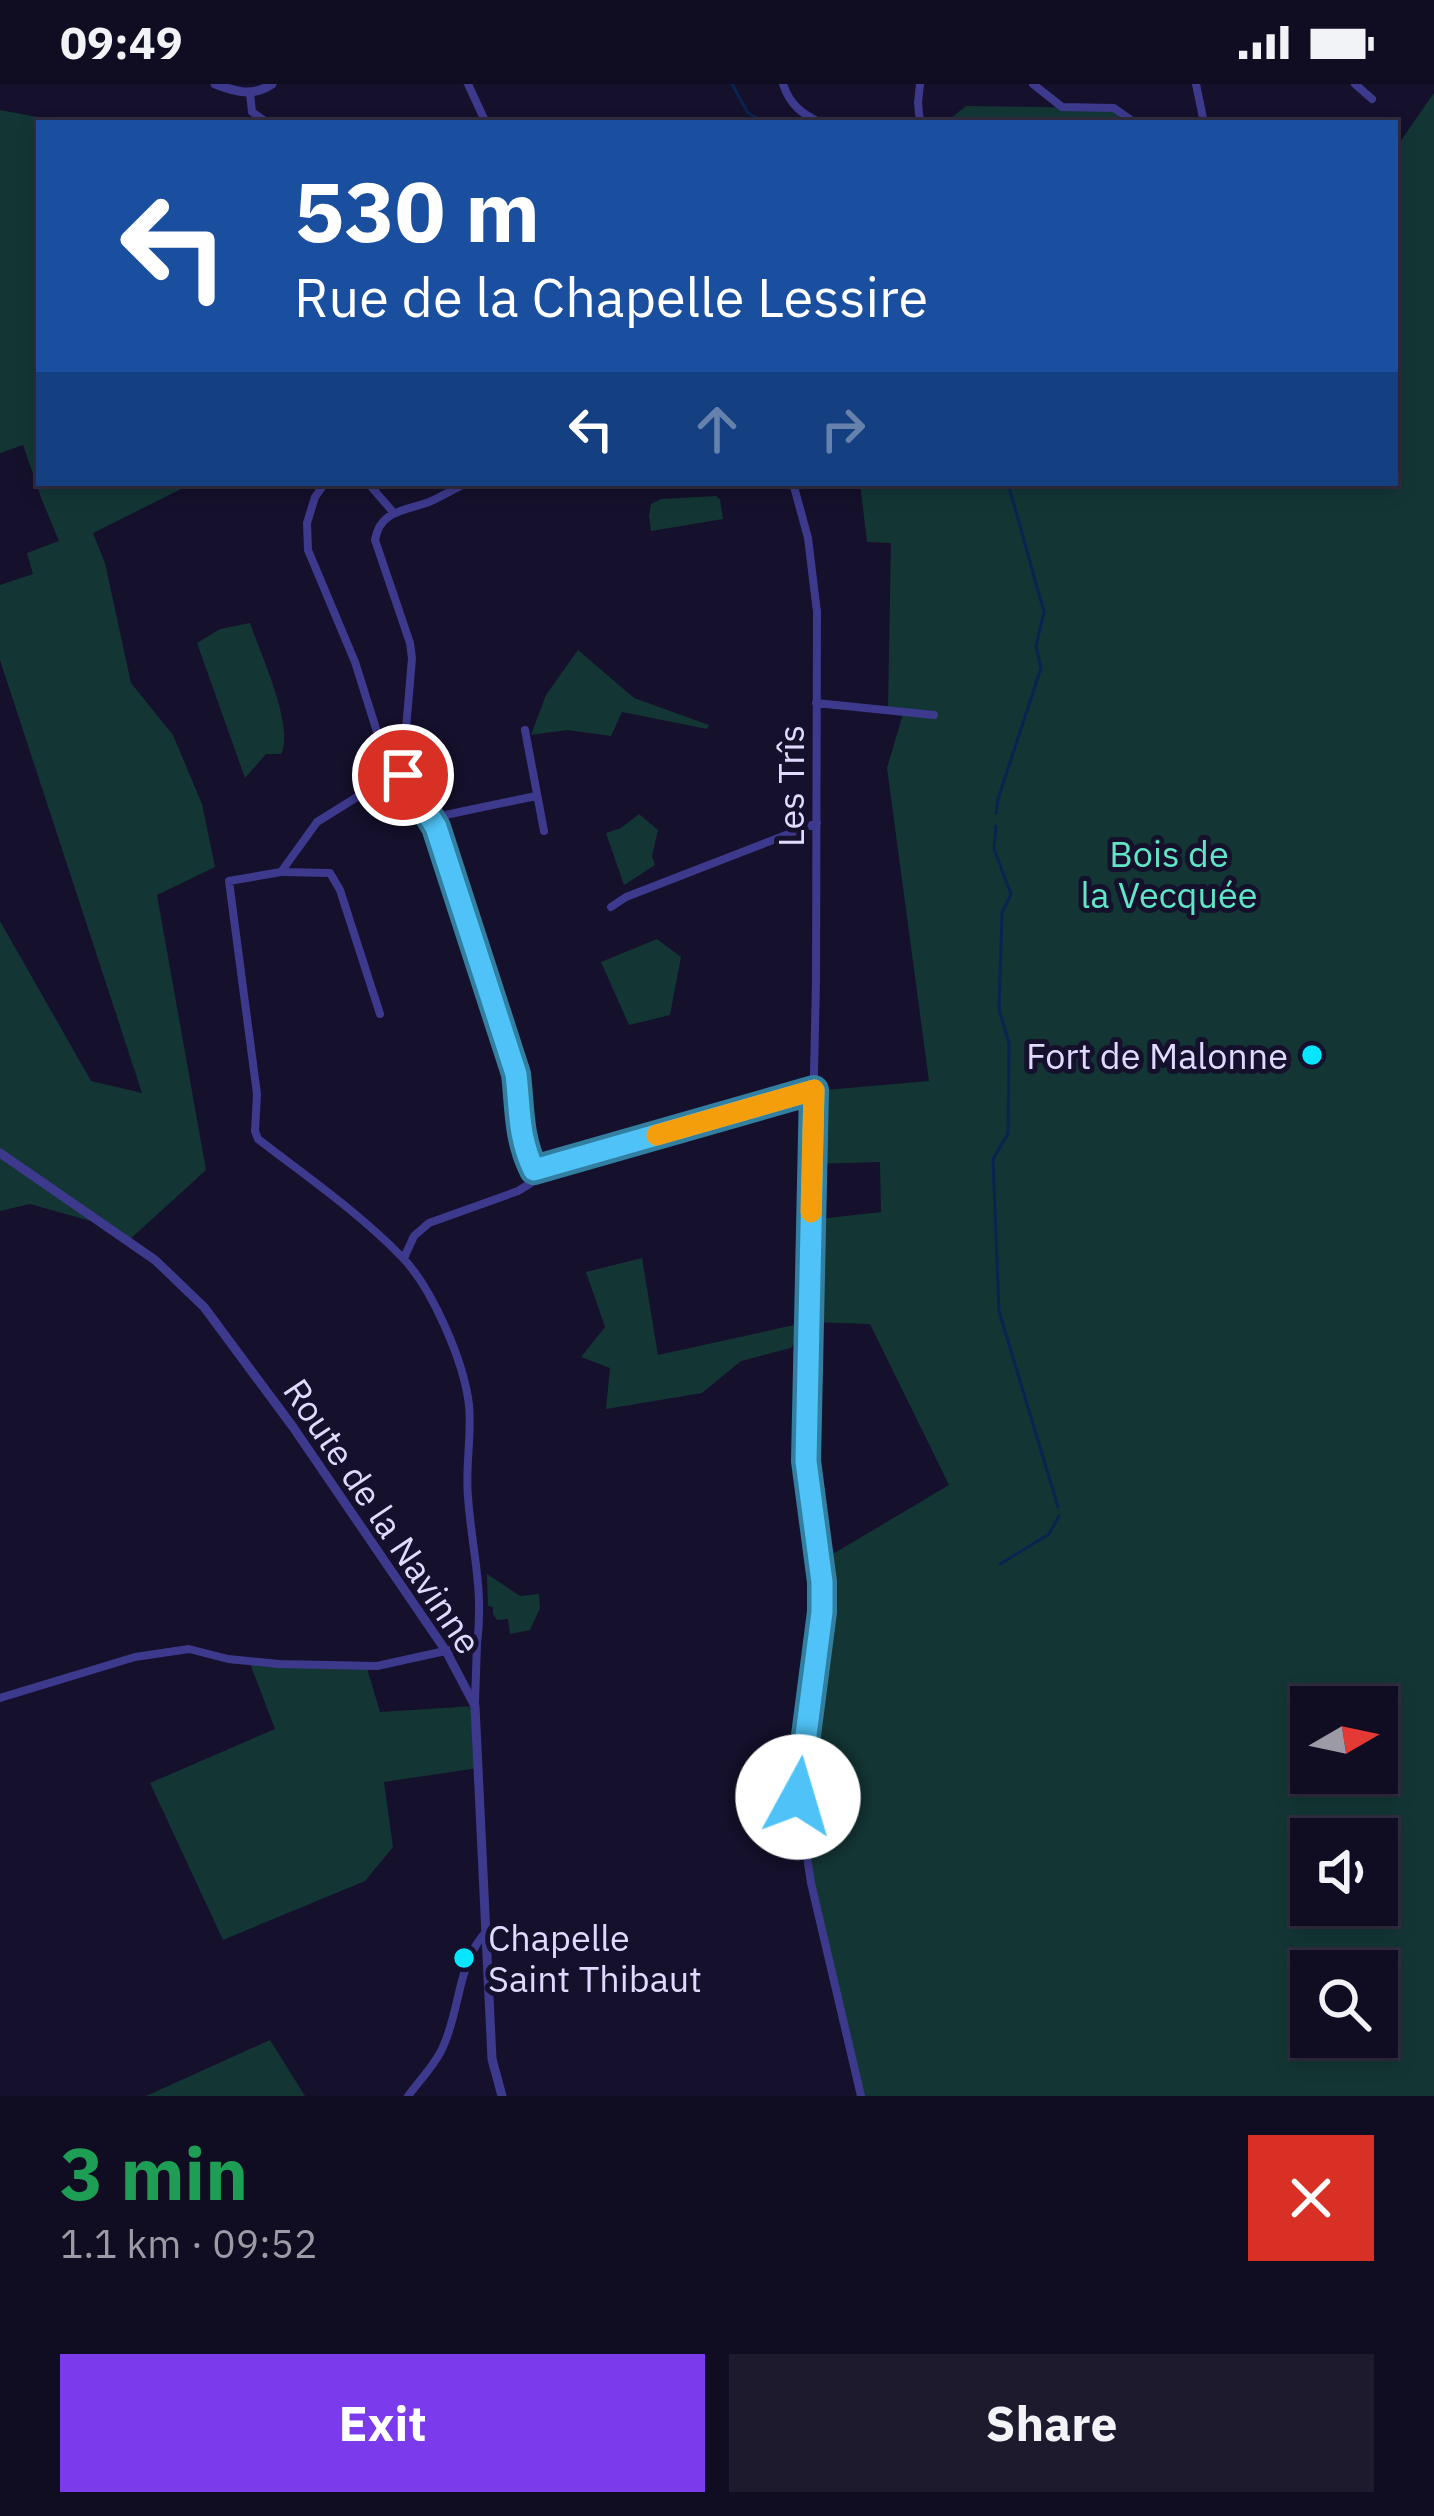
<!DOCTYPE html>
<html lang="en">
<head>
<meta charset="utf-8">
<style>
	body { margin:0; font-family:"IBM Plex Sans",sans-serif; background:#1e1a2e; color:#f1f3f6; height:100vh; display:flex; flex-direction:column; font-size:45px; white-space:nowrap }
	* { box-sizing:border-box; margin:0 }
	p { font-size:39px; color:#9c9ba5 }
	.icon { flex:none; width:66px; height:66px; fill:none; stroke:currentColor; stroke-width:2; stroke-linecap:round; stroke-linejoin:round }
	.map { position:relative; height:2012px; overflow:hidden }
	.panel { display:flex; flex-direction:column; background:#100c21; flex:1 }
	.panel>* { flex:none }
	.banner { position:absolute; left:36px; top:36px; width:1362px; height:366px; border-radius:0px; box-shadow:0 6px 18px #0003,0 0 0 3px #302c3f; background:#1a4fa0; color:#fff; overflow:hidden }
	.needle { width:78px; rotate:81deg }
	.tools { position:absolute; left:1290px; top:1602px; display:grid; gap:24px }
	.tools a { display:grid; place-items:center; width:108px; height:108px; border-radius:0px; background:#100c21; box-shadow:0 6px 18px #0003,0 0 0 3px #302c3f; font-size:60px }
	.pin { position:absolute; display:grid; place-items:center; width:102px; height:102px; color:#fff; margin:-51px; border:6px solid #fff; border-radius:50%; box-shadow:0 3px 12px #0007 }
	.me { position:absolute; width:132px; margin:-66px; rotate:6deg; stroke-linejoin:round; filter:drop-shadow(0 0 9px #0008) }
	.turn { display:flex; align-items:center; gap:42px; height:252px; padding:0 60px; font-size:54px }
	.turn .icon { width:156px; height:156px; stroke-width:2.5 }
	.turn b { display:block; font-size:84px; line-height:102px }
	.lanes { display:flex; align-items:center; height:114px; padding:0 60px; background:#0003; justify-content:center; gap:60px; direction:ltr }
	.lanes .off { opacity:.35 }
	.round { display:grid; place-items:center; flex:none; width:126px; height:126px; border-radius:0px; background:#1e1a2e }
	.headline { display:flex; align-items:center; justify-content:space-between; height:204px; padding:0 60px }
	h1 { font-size:72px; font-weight:700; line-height:90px; color:#1e9e55 }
	.cta { display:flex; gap:24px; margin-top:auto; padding:24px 60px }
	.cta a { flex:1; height:138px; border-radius:0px; background:#7c3aed; color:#fff; font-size:48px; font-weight:700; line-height:138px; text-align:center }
	.cta a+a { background:#1e1a2e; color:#f1f3f6 }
	.status { display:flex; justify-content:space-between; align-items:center; height:84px; padding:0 60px; background:#100c21; direction:ltr }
	.status svg { height:33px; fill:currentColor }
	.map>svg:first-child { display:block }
</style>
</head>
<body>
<div class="status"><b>09:49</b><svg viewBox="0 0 49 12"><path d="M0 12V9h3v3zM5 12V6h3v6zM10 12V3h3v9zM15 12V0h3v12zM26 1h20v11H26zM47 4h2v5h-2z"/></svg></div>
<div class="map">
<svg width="1434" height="2012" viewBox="0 0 1434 2012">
	<rect width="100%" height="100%" fill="#15102c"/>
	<path fill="#133635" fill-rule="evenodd" d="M1434,9V2012H861L811,1799L798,1713L820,1555L821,1477L949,1401L870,1240L809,1238L791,1264L741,1277L702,1309L606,1325L610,1284L581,1273L605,1243L586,1188L642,1174L658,1271L808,1238L811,1136L881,1128L880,1078L812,1080L814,1007L929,997L887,684L903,630L888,624L891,459L867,458L860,399H1395V65ZM1311,1623H1377V1689H1311ZM1311,1755H1377V1821H1311ZM1311,1887H1377V1953H1311Z
		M966,22L1114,24L1137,39H945Z
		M0,26L69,39H39V399H193L93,449L105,479L131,599L173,651L202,720L215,783L157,811L206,1086L128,1157L94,1138L30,1120L0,1127V837L91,997L142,1009L0,576V501L33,490L27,469L59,457L42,416L23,361L0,369Z
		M716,412L720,415L723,435L651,447L649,432L651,420L661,415Z
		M250,539C260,569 295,643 281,670H266L245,694L197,559L220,545Z
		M578,566L634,614L709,641L707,645L622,628L611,652L567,646L531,651L546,611Z
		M639,730L658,746L652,772L655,781L624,801L606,749L621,744Z
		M657,855L681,873L670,931L629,941L601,878Z
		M487,1490L520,1512L539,1510L540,1524L530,1546L510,1550L508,1535L497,1536L493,1530V1523L488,1522Z
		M249,1577L366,1581L380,1628L475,1622L478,1684L384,1698L393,1763L365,1797L223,1856L150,1699L275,1645Z
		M270,1956L305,2012H146Z"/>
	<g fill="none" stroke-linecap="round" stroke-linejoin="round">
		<path stroke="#0a2451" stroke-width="3" d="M732,0L748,29L766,39
			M996,729L998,715L1041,584L1036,562L1044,528L1008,399
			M996,742L994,765L1011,810L1002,829L999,925L1009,959L1008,1050L993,1075L999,1227L1058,1423
			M1000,1480L1049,1450L1059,1432"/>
		<path stroke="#3d398d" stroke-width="8" d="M468,0L486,39
			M783,0C790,21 802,30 821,39
			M1033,0L1062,23L1114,24L1135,39
			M1196,0L1204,39
			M1355,0L1372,15
			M250,9L252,28L268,39
			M920,39L918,19L920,0
			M325,399L315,413L307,439L308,466L355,578L384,670L403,691L436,743L516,990C520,1024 517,1054 534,1086
			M368,399L393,428
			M793,399L808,454L817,528L816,897L806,1359L822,1498V1528L798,1713L811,1799L861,2012
			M816,619L934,631
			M525,646L544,747
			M431,734L536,712
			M283,788L330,789L340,806L380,930
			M611,823L626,813L817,739
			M404,1174L414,1152L429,1139L518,1107L531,1099L534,1086L814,1007
			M0,1614L135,1573L189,1565L228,1575L279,1580L377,1582L477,1560C484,1504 472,1468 468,1413C465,1383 472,1352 469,1321C464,1278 432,1203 401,1172C358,1128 306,1092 258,1055L255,1047L257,1010L229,797L281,788L317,738L373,703L403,681L412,574L410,559L375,456C380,426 405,427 429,418C441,413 454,405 466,399
			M475,1618L477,1560
			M408,2012C419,1997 434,1982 442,1965C460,1929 457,1880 485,1849"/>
		<path stroke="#3d398d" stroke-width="9" d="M215,0C236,8 253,13 272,0
			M0,1069L155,1176L204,1223L293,1343L446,1567L475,1622L492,1975L502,2012"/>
	</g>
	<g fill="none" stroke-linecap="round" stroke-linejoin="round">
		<g stroke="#337fa1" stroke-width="30">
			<path id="route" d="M403,691L436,743L516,990C520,1024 518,1054 534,1086L814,1006L806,1377L822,1498V1528L798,1713"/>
		</g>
		<use href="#route" stroke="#4fc3f7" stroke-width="21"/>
		<path stroke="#f59e0b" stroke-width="21" d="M657,1051L814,1006L811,1128"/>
	</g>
	<g fill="#07e5ff" stroke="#15102c" stroke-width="4.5">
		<circle cx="1312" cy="971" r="12"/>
		<circle cx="464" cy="1874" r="12"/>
	</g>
	<g text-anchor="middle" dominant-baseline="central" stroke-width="10" stroke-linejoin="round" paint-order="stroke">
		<g font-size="36" fill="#dfdbff" stroke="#15102c">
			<text transform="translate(790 702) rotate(-90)">Les Trîs</text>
			<text transform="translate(383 1432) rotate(56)">Route de la Navinne</text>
		</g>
		<g font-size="36" fill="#60e6c6" stroke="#15102c">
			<text x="1169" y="769">Bois de<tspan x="1169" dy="41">la Vecquée</tspan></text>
		</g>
		<g font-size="36" fill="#dfdbff" stroke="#15102c" text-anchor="end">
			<text x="1288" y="971">Fort de Malonne</text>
			<text x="488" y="1853" text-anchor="start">Chapelle<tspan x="488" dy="41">Saint Thibaut</tspan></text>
		</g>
	</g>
</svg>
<div class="tools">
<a><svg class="needle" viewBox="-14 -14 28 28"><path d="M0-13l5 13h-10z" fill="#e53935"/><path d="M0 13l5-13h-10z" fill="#9c9ba5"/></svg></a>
<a><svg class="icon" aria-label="sound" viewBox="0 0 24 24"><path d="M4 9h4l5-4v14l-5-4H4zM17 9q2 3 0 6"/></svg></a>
<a><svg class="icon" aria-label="search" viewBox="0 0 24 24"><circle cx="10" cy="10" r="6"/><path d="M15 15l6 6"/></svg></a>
</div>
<div class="pin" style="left:403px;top:691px;background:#d93025"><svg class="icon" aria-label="arrive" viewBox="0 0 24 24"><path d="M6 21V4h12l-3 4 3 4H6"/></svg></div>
<svg class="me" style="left:798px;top:1713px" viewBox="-20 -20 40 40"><circle r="19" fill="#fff"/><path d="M0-13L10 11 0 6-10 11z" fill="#4fc3f7"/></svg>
<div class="banner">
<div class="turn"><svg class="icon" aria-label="left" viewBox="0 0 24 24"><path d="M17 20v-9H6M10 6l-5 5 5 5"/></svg><div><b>530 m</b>Rue de la Chapelle Lessire</div></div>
<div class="lanes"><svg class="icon" aria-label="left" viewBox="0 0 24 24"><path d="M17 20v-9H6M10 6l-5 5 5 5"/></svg><svg class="icon off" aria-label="ahead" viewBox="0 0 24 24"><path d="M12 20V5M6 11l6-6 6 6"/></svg><svg class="icon off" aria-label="right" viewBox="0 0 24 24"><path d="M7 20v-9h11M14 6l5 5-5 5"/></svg></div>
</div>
</div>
<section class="panel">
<div class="headline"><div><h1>3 min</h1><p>1.1 km · 09:52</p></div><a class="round" style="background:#d93025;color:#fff"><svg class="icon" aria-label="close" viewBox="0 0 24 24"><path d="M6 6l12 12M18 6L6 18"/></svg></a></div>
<div class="cta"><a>Exit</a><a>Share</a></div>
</section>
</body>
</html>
